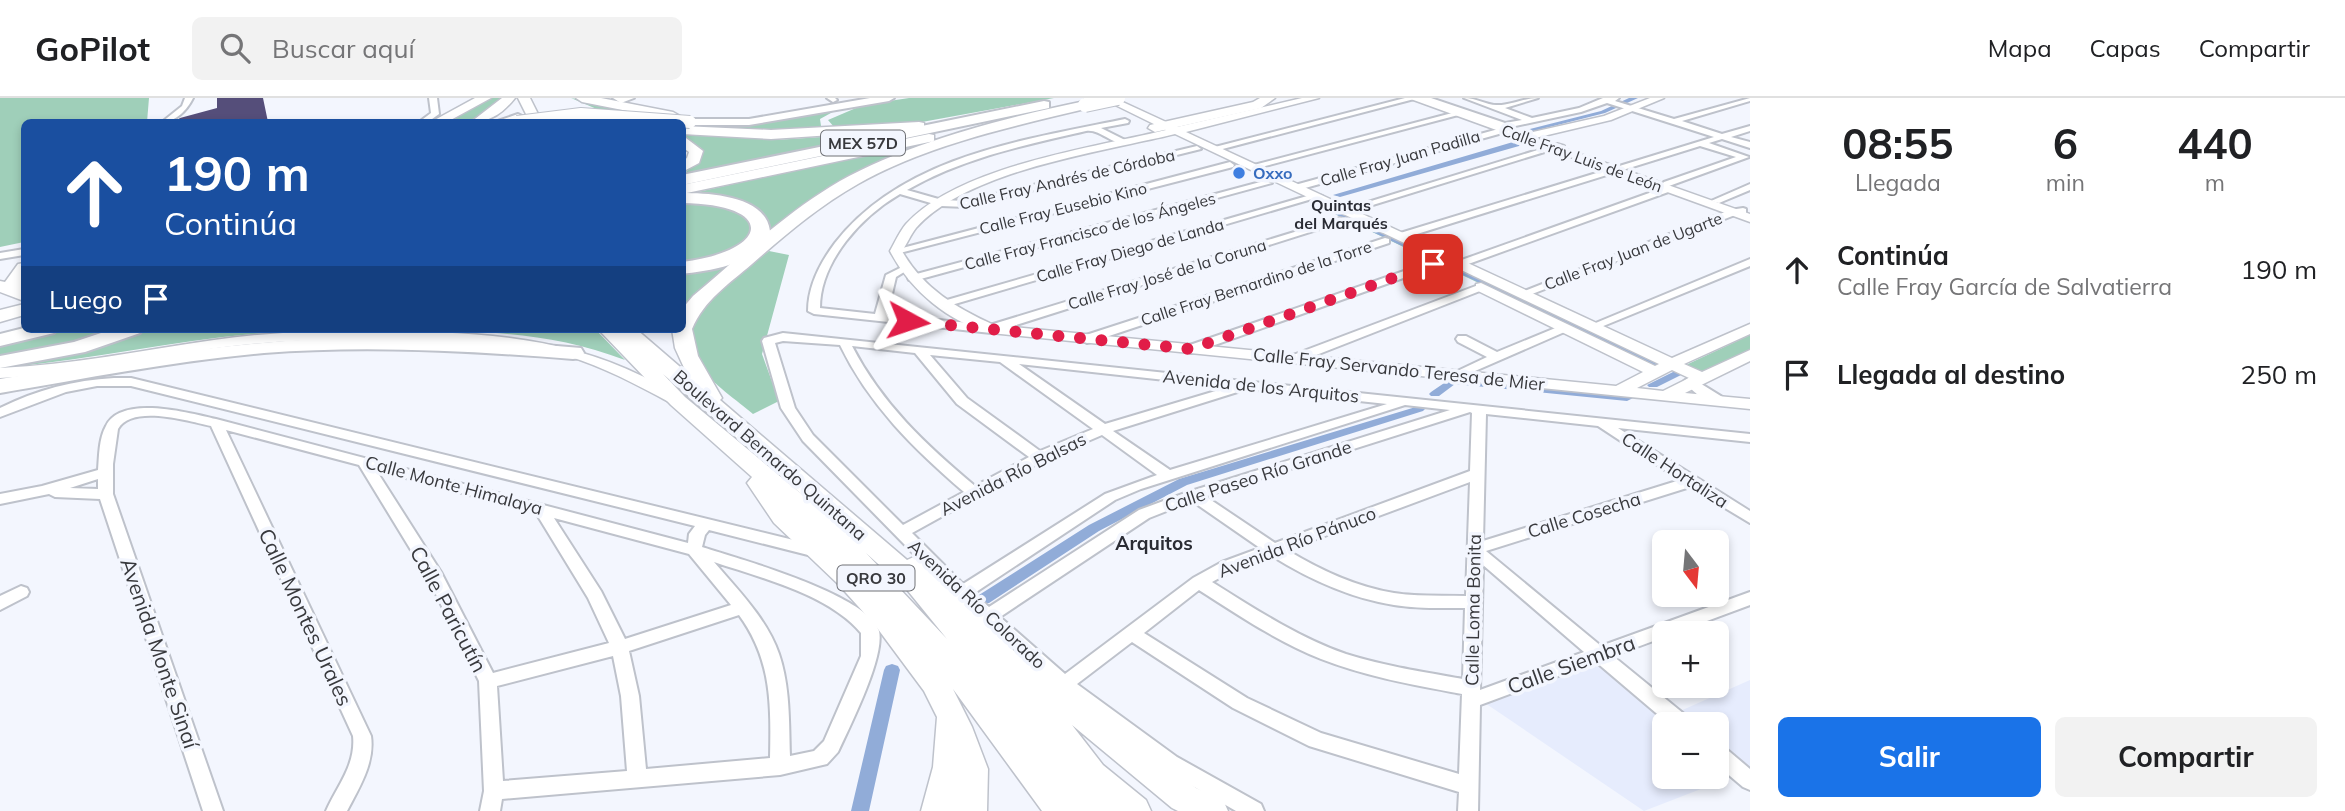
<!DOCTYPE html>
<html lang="es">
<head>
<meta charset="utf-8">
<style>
	body { margin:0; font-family:Mulish,sans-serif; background:#f2f2f2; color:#202124; height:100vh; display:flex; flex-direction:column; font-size:26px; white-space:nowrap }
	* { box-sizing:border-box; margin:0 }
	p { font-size:23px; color:#757577 }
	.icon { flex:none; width:38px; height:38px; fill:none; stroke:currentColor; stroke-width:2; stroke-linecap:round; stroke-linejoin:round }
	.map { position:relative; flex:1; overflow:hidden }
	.drawer { display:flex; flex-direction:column; background:#fff; width:595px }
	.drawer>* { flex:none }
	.top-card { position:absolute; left:21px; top:21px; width:665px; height:214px; border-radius:10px; box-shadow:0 4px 10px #0003; background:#1a4fa0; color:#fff; overflow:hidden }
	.needle { width:46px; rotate:164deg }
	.fabs { position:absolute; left:1652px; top:432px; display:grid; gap:14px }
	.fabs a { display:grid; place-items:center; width:77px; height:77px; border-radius:10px; background:#fff; box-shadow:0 4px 10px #0003; font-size:35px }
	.pin { position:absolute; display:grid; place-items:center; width:60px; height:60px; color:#fff; margin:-30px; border-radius:14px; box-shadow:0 4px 10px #0006 }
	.me { position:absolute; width:77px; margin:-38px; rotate:95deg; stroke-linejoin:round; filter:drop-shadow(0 0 5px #0008) }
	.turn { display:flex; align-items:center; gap:24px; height:147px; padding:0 28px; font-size:32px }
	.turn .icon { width:91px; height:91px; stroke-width:2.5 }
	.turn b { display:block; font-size:49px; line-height:60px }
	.then { display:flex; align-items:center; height:66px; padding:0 28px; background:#0003; gap:14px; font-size:26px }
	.eta { display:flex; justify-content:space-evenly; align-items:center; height:119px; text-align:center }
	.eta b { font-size:42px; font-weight:700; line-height:49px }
	.primary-button { display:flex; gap:14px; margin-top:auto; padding:14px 28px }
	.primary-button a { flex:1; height:80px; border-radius:10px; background:#1a73e8; color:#fff; font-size:28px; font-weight:700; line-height:80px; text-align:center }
	.primary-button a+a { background:#f2f2f2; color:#202124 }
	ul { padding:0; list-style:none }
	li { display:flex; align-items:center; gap:21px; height:105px; padding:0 28px }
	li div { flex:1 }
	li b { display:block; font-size:26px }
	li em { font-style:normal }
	header { display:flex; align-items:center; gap:42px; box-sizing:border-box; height:98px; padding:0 35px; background:#fff; border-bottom:2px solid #e0e0e0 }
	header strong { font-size:33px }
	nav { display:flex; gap:38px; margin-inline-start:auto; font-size:24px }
	.search { width:490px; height:63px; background:#f2f2f2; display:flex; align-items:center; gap:18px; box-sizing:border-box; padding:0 24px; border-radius:10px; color:#757577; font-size:26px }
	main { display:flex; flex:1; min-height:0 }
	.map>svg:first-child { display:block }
</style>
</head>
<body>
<header>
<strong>GoPilot</strong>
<div class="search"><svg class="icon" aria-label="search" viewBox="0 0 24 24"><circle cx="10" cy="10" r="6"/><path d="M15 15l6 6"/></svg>Buscar aquí</div>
<nav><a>Mapa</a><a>Capas</a><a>Compartir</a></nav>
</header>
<main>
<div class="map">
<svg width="1750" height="713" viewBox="0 0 1750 713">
	<rect width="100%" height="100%" fill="#f3f6fe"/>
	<path fill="#e6ecfd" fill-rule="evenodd" d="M1600,561L1669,618L1750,582V672L1644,713L1485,605ZM1664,626H1717V679H1664Z"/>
	<path fill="#9fcfb9" d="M0,0H149L147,24H24V144L0,149Z
		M491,0H505L473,24H446Z
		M571,0L709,27L840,10L820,21L821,28L827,32L720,33L599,12Z
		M909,0H1054L911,26L834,29L828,22L863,7Z
		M981,31L870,69L841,83L764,143L760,114L684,97Z
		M683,35L775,42L883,35L683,76L696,66L702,56L701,50L683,39Z
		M1319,101L1665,267L1658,270L1649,267L1312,105L1313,102Z
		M700,102L748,116L754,134L731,155L683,166L682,103Z
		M769,153L789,157L762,256L779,303L753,316C738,303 711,285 701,269C693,258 687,241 691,228C700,202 748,169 769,153Z
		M751,154L683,214V173Z
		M58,231H131L0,261V244Z
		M145,231H595L625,262C556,236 495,233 422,233C365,232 309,231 253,236C172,243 92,261 11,269L13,266L103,246Z
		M1750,237V253L1705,274L1688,268V266Z"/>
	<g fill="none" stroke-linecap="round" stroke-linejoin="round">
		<path fill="#91acd8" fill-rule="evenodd" d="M1629,0H1638L1605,15L1526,35L1522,33L1601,13Z
			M1517,39L1524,41L1519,48L1340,99L1333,97L1513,44Z
			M1319,102L1660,263L1661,265L1656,268L1652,267L1316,107L1315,105Z
			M1677,272L1682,275L1681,277L1657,289H1649L1647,287Z
			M1453,279L1627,297L1633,300L1627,303L1455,286L1439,298H1431L1429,296L1431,294Z
			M1419,308L1425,311L1423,313L1187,387L1099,433L989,505L984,506L979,505L977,501L979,497L1089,427L1179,381Z
			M892,566L898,568L900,572L869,713H851L884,572L886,568Z"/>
	</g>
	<path fill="#554e7a" d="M217,0H263L268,24H175L180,20L217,10Z"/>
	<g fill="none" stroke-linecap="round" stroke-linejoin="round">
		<g stroke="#bec2cb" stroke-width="4">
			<path id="minor" d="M185,0H193C187,12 176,24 162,24L182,8Z
				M429,0H437L439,16L428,24H419L431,15Z
				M613,0H634L621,5Z
				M827,0H835L837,2L833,4Z
				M1405,0H1418L1215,53L1211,50Z
				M1419,0H1431L1505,25L1522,22L1464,0C1477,0 1488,8 1498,7C1511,7 1524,0 1538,0L1505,10L1532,20L1579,10L1603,0H1619L1615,3L1674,21L1750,0V3L1682,23L1722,36L1750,28V33L1731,39L1750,44V50L1722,41L1709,45L1749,59L1669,88L1673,91L1671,93L1460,169L1455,166L1456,164L1666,89L1662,86L1664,84L1736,59L1700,48L1401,141L1397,140V136L1714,39L1607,5L1581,14L1506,30V34L1298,92L1293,89L1295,87L1502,30L1462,16L1254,71L1250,68L1456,14Z
				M1125,21L1129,23L1128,25L1101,30L1125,42V46C1111,46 1100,31 1086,33C1025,47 962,60 907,92L942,102L966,103L1197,48L1201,51L966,109L941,108L900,96C862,118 820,163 820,210L875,216L886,177L904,168L909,171L896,179L887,217L990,227L1340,120L1348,122L991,235L814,216L808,213C808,188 820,165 835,145C903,58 1023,42 1125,21Z
				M1557,46L1564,48L1350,114L1342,112Z
				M1230,64L1234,67L1233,69L896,156L891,153Z
				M1264,83L1272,85L917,182H909L908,180L909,178Z
				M1750,86V92L1719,105L1711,103Z
				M1314,96L1322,98L948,208H940L938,206L940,204Z
				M1743,110L1746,111V115L1735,117L1527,198H1519L1517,196L1730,112Z
				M1385,140L1389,141V145L1091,244L1087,245L1081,241L1083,238Z
				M24,151V157L0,161V155Z
				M1750,161V168L1596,231L1592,233L1586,229Z
				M1433,163L1438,166L1437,168L1195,254L1191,255L1185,251L1187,248Z
				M1481,186L1487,189L1485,191L1301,263H1293L1291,260L1293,257Z
				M1565,226L1571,230L1569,232L1459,280L1455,281L1449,277L1487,259L1458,244L1456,241L1458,238H1466L1497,254Z
				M783,235L1750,336V344L1618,330L1750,413V425L1690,389L1486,453L1601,548L1750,494V507L1672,536H1664V539L1613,558L1689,620L1691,626H1669L1596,564L1480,607L1478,713H1458L1459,694L1309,648L1233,610L1132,544L1077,586L1177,659L1261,706L1264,713H1236L1163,671L1058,591L956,499L803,343L781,310L762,243L764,240ZM783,243L840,247C869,307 914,351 964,394L903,427L813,337L795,310L775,245ZM852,248L915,255L957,306L1029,359L975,388C926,347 882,306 852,248ZM930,257L1000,264L1093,331L1040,353L967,300ZM1019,266L1229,289L1105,326ZM1247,291L1387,306L1170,372L1113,333ZM1405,307L1450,312L1188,394L1139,412L989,509L973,496L1115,402L1141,391ZM1470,314L1472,315L1470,373L1275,445L1205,398ZM1486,316L1598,328L1680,382L1483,443ZM1102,337L1157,377L1105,396L963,486L912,435L1044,362ZM1470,384L1466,498C1442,497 1418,499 1394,495C1356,489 1320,472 1287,452ZM1192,403L1260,450L1222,464L1193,480L1065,576L1000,519L1149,420ZM1272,458C1309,481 1350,500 1394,507C1417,511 1441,510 1465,510L1463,581C1424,574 1384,568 1346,556C1298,539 1255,511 1212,484L1234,472ZM1483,467L1584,554L1480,592ZM1199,492C1238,517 1278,544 1321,561C1367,579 1414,587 1462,596L1459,676L1321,635L1247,600L1144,535Z
				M1690,279L1724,300L1726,303L1724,306C1708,308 1693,294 1684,283Z
				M114,280H131L822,449L824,453L822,457L816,459L709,432L705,437L702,449C737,460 869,497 879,533C885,559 850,628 838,654L827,666L780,677L502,701L500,713H480L484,693L479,583L428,480L359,367L226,332L371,638C375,665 359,690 347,713H326C337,688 356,667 353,638L211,328C188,323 132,306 118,331L113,366V396L223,713H203L100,401L55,399L49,396L0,406V396L42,388L98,372C99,358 99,340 106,328C121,296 190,315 216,321L688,445L689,436L695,428L131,288H97L66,294L0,319V310C36,292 74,282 114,280ZM376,372L536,415L588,500L609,545L493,575L441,474ZM98,381V391L70,390ZM554,420L689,456L731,507L625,541L601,493ZM714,464C761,480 828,496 861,535V558L824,643L814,653L790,658C789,624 790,588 779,556C767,521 738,492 714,464ZM739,517C772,562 771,607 770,660L646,671L639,598L629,553ZM613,558L621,598L627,673L503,683L497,588Z
				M21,488L27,490L29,494L27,498L0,512V498Z
				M1717,647L1724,649L1750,671V692L1743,689L1717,667Z"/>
		</g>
		<g stroke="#bec2cb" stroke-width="3">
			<path id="tertiary" d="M1101,0H1114L1177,29L1302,0H1319L1186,34L1672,260L1750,226V236L1684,266L1702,274L1750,252V263L1685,295L1750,301V311L991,235C948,224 910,192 890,153C895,144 900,133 906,126C959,68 1092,50 1166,32ZM1175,36L1659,266L1655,268L1481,185L1476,186V192L1643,274L1616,288L994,227C956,210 923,190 902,153C907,146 911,136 916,130C968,72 1101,54 1175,36ZM1672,272L1689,280L1663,293L1637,290Z
				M1408,0H1422L1524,36L1604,18L1650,0H1664L1611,22L1535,40L1750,116V124Z
				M370,233C464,234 555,235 642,278C654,284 674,290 683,301L675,306L669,304C637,287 604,269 568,258C523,244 474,244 427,243C365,241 303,240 241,247C160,256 81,275 0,280V270C72,267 142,252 214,242C266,234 318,233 370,233Z"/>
		</g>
		<g stroke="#bec2cb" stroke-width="4">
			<path id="secondary" d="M870,0H894L889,3L749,27H690L684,24L690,21H749Z
				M518,16L524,19L522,21L495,24Z"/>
		</g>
		<g stroke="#bec2cb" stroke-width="3">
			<path id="trunk" d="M475,0H491L447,24H431Z
				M502,0H515C503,15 491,24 471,24Z
				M518,0H530L542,24H530Z
				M576,0H601L673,14L680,18L673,22L582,4Z
				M1260,0H1275L1261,10L1155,34L1148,30L1150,27L1253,4Z
				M1085,3L1089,4V10C1014,28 926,47 858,86C819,108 785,137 752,166C729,186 704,202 692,231L698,258L722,300L720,302L907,462L918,457L927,459L1014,553L1026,556L1196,690L1223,702L1228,713H1178L1172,710L1072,627L1103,667L1146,702L1151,713H1078L1076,711L1078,713H1042L953,591L972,629L988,671L987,713H921L933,669L937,619L924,593L875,527L838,486L774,425L747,385L752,379L671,307L598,231H636L686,274L675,250L672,231H682V211L693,198C737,161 780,120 830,89C898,47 1007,19 1085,3ZM663,276L805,399L685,299ZM866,455L908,493L947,541Z
				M919,24L924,25V31L771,41L682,36V28L771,32Z
				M929,36L934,37V43L682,96V87Z
				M682,37L703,53L699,65L682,74V63L687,60L689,54L682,49Z
				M24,165V181L21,190L24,192V203L0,194V183L5,184L18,166Z
				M24,206V217L0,224V212Z"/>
		</g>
		<g stroke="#bec2cb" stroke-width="4">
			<path id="motorway" d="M1044,3L1049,4V10L682,87V77Z
				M682,95C711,95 766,98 770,133C749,168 720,171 682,176V164C771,153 777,106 682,105Z
				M24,230V231H57L54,235L0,248V236Z
				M113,231H143L140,235L85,254L0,270V258L74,244Z
				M380,239L496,243L581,250L584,255L581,260L573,261C470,253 367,247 264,255C175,263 88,280 0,295V281C127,261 251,240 380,239Z"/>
		</g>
		<use href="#minor" fill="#fff" fill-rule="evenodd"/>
		<use href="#tertiary" fill="#fff" fill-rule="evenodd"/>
		<use href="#secondary" fill="#fff" fill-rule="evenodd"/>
		<use href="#trunk" fill="#fff" fill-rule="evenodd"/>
		<use href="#motorway" fill="#fff" fill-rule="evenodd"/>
		<g stroke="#bec2cb" stroke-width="14" stroke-linecap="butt">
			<path id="secondary-bridge" d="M517,24L581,16L690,24"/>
		</g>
		<g stroke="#bec2cb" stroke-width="16" stroke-linecap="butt">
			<path id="trunk-bridge" d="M1085,7L1118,0"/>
		</g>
		<use href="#secondary-bridge" stroke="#fff" stroke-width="12"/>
		<use href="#trunk-bridge" stroke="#fff" stroke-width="14"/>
	</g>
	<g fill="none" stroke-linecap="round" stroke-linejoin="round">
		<path stroke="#e11d48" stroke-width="12" stroke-dasharray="0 21.6" d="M908,223L1191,251L1433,166"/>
	</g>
	<circle fill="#3f7fe0" stroke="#f3f6fe" stroke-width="2.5" cx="1239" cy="75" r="7"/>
	<g text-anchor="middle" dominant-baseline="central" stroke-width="7" stroke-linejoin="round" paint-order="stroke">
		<g fill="#f3f6fe" stroke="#707277" stroke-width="2">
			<rect x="821" y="32.5" width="84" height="25" rx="5"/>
			<rect x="837.5" y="467.5" width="77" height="25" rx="5"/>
		</g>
		<g font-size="16" font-weight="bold" fill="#38393d">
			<text x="863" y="45">MEX 57D</text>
			<text x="876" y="480">QRO 30</text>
		</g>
		<g font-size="16" fill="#38393d" stroke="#f3f6fe">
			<text transform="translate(1400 60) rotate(-16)">Calle Fray Juan Padilla</text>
			<text transform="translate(1582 60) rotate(20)">Calle Fray Luis de León</text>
			<text transform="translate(1067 81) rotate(-13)">Calle Fray Andrés de Córdoba</text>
			<text transform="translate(1063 110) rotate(-14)">Calle Fray Eusebio Kino</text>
			<text transform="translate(1090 133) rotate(-15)">Calle Fray Francisco de los Ángeles</text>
			<text transform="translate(1130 152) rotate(-16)">Calle Fray Diego de Landa</text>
			<text transform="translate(1633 153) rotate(-21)">Calle Fray Juan de Ugarte</text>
			<text transform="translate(1167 176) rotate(-17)">Calle Fray José de la Coruna</text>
			<text transform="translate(1256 185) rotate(-18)">Calle Fray Bernardino de la Torre</text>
		</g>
		<g font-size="16" font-weight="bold" fill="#366cbe" stroke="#f3f6fe" text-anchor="start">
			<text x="1253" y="75">Oxxo</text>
		</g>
		<g font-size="16" font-weight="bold" fill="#2a2c34" stroke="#f3f6fe">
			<text x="1341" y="107">Quintas<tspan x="1341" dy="18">del Marqués</tspan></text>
		</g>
		<g font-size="18" fill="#38393d" stroke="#f3f6fe">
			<text transform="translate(1399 271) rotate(6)">Calle Fray Servando Teresa de Mier</text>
			<text transform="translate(1261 288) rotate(6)">Avenida de los Arquitos</text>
			<text transform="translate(770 357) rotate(41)">Boulevard Bernardo Quintana</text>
			<text transform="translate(1675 372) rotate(33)">Calle Hortaliza</text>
			<text transform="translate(1013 376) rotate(-27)">Avenida Río Balsas</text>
			<text transform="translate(1258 378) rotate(-18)">Calle Paseo Río Grande</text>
			<text transform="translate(454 387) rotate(15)">Calle Monte Himalaya</text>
			<text transform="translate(1584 417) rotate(-17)">Calle Cosecha</text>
			<text transform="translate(1297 444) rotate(-21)">Avenida Río Pánuco</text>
			<text transform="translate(977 506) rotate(43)">Avenida Río Colorado</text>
			<text transform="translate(1473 512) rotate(-89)">Calle Loma Bonita</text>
		</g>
		<g font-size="19" font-weight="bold" fill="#2a2c34" stroke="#f3f6fe">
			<text x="1154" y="445">Arquitos</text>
		</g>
		<g font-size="21" fill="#38393d" stroke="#f3f6fe">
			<text transform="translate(449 511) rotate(62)">Calle Paricutín</text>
			<text transform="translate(306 519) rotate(65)">Calle Montes Urales</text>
			<text transform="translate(160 555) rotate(71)">Avenida Monte Sinaí</text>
			<text transform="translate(1571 566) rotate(-20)">Calle Siembra</text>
		</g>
	</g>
</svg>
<div class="fabs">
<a><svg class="needle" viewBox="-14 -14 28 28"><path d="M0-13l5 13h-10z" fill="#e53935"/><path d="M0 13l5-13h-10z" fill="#757577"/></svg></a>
<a>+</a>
<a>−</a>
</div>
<div class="pin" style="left:1433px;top:166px;background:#d93025"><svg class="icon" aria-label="arrive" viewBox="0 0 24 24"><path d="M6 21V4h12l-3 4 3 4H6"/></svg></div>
<svg class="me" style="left:908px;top:223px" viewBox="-20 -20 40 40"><path d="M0-17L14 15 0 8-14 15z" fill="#e11d48" stroke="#fff" stroke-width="4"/></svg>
<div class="top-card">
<div class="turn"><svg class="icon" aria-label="ahead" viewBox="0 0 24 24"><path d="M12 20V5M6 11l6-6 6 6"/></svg><div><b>190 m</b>Continúa</div></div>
<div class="then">Luego<svg class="icon" aria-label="arrive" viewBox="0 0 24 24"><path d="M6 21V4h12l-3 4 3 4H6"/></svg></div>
</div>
</div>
<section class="drawer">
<div class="eta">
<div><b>08:55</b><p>Llegada</p></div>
<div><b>6</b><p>min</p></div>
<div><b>440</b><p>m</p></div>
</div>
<ul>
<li><svg class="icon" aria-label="ahead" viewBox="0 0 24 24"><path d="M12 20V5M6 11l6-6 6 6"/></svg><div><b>Continúa</b><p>Calle Fray García de Salvatierra</p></div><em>190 m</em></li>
<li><svg class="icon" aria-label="arrive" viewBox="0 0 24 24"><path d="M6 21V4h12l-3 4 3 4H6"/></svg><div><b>Llegada al destino</b></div><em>250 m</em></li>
</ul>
<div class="primary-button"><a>Salir</a><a>Compartir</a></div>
</section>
</main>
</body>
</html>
